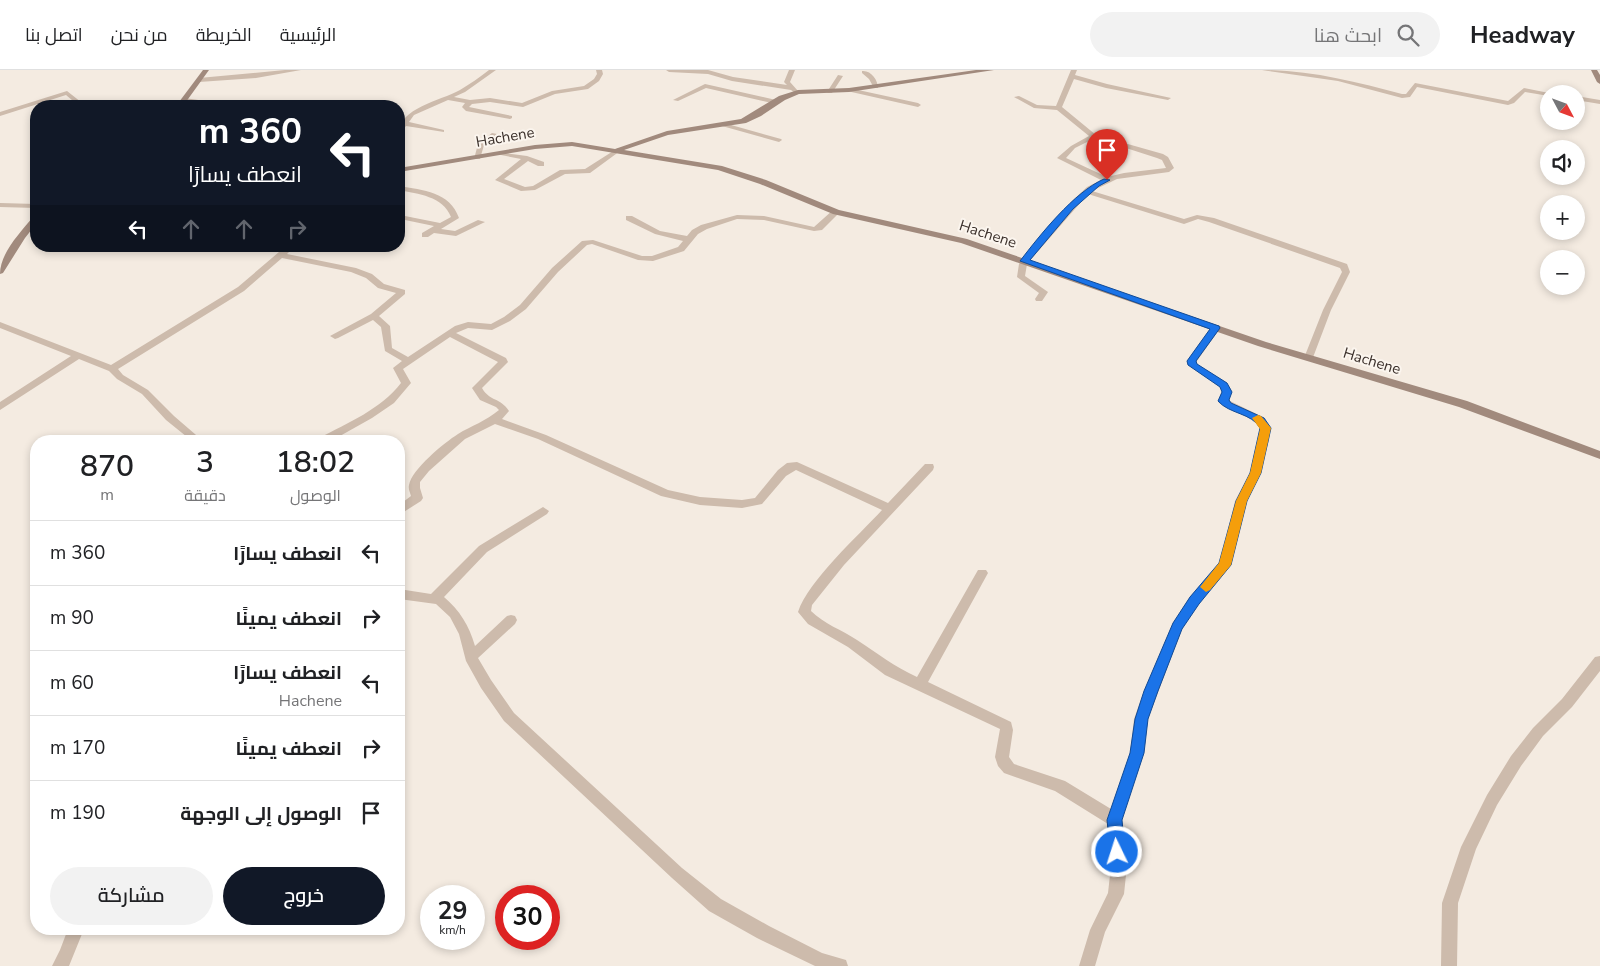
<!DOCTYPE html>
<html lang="ar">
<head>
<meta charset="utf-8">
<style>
	body { margin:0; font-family:"Nunito Sans",Cairo,sans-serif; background:#f2f2f2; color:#202124; direction:rtl; height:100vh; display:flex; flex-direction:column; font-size:19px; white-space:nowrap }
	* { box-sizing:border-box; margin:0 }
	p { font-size:16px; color:#757577 }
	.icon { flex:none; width:28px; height:28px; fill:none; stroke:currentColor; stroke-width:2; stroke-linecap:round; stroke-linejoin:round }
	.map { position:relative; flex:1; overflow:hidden; direction:ltr }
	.panel { position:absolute; left:30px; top:365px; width:375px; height:500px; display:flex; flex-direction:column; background:#fff; border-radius:20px; box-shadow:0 2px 8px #0003; direction:rtl }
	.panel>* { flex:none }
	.top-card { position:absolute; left:30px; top:30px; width:375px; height:152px; border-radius:20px; box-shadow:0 2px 8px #0003; direction:rtl; background:#111827; color:#fff; overflow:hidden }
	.needle { width:32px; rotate:131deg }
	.controls { position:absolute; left:1540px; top:15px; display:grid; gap:10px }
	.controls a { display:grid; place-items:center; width:45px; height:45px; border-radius:50%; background:#fff; box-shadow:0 2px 8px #0003; font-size:25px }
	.speed { position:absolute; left:420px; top:815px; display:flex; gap:10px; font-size:25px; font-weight:700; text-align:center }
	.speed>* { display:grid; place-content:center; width:65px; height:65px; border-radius:50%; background:#fff; box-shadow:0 2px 8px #0003; line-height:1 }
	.speed small { font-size:12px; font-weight:400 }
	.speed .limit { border:8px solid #d22; background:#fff; color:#111 }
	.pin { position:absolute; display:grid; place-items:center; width:42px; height:42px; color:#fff; margin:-51px -21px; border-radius:50% 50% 50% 0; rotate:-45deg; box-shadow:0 0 5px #0007 }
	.pin .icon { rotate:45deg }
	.me { position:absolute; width:55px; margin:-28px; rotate:356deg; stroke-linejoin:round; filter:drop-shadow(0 0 4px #0008) }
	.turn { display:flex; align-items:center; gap:18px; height:105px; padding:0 20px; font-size:22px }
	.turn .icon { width:65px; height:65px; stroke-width:2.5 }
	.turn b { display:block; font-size:35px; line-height:42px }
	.lanes { display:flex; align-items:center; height:48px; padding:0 20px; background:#0003; justify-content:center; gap:25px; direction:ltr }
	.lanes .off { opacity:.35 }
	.eta { display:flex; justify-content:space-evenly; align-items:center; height:85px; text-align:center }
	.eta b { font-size:30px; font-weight:600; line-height:35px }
	.primary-button { display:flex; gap:10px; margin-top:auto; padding:10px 20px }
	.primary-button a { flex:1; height:58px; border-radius:30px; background:#111827; color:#fff; font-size:20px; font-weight:600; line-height:58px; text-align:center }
	.primary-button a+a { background:#f2f2f2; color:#202124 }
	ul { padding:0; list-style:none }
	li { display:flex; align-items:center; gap:15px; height:65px; padding:0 20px; border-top:1px solid #e0e0e0 }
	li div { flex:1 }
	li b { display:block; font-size:19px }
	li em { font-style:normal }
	header { display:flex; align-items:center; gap:30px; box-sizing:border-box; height:70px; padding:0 25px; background:#fff; border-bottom:1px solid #e0e0e0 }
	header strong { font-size:24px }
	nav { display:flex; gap:28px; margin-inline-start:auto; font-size:18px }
	.search { width:350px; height:45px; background:#f2f2f2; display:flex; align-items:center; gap:12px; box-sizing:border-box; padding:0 18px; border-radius:28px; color:#757577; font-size:19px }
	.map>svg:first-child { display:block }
</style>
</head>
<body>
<header>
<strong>Headway</strong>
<div class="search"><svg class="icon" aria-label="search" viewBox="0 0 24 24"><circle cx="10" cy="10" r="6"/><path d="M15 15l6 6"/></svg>ابحث هنا</div>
<nav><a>الرئيسية</a><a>الخريطة</a><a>من نحن</a><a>اتصل بنا</a></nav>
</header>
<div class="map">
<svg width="1600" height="896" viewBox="0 0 1600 896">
	<rect width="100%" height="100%" fill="#f4ebe1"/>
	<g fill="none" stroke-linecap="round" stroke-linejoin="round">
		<path fill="#cdbbac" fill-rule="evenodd" d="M285,0H301L256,8L199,12L196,10L199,8Z
			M489,0H496L465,22L454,27L470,30L490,28L522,33L552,21L584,16L594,9L597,4L596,0H602L603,4L599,11L588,19L555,24L523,37L490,32L472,34L469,37L512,46V48L510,49L466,41L462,37L465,33L448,30L414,45L409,52L444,60V62L406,56L401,62L399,63C399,38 440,31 460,20C470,14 480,7 489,0Z
			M666,0H708L733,7L787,15L784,12L789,0H795L790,12L798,21L795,23L791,20L732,11L708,4L669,2Z
			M1071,0H1077L1075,5L1107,14L1171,28L1168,30L1106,18L1074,9L1062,37L1096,65L1163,84L1168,87L1174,98L1169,102L1117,109L1092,121L1184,149L1197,145L1214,148L1347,194L1350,202L1331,240L1312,290H1306L1304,288L1323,240L1342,202L1340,198L1209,152L1198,149L1184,154L1088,124L1027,194L1025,206L1048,222L1042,231H1036L1035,229L1039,223L1017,207L1019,194L1073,130L1087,117L1101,110L1057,88L1071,76L1089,66L1057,40L1034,38L1014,27L1019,26L1037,35L1056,36ZM1095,68L1157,88L1162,90L1166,98L1124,103L1107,107L1066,88L1075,78Z
			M1262,0C1310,0 1356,12 1402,24H1406L1415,13L1508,31L1524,18L1554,24H1549V26L1525,22L1514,33L1508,35L1417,17L1410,27L1402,28L1338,11Z
			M862,1C871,0 878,10 878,18H874L869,9L862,3Z
			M838,5L843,6L832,23H828L827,22Z
			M705,14L776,30L779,32L776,34L706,18L678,31L673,30Z
			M849,18L918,33L921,35L918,37L847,21L846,20Z
			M67,21L86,36H79L66,25L0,46V42Z
			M1576,26L1600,30V34L1576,30Z
			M184,28L227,34L230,36H215L182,31V29Z
			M724,53L781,69L782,70L779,72L722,56L721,55Z
			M492,63L497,64L484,75L480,89H474L478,74Z
			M618,78L622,80L620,81L590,103L565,104L535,120L521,121L495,110L521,89L496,84V82L527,86L544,92V96H538L528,91L504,109L525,117L533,116L560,100L585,99Z
			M399,116C423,120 450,122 459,148L441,159L455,161L478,150L485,152L456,166L434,163L428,167H422V163L434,156L405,150V146L440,153L451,147C443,126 418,124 399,120Z
			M0,133L36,134V138L0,137Z
			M833,140L840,142L822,160L814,161L764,150L737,149L707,159L698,164L684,181L653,191L638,190L592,174L587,175L558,202L526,239L510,251L492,260L468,258L456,263L506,288L508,292L482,318C490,332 500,327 509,341L502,349L546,365L668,420L700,427L742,430L755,428L778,400L787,393L797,392L888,433L925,394H933L934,397L933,400L844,495L812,535L811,541C824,554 842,560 857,570C879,584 893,596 917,607L978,500H986L988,503L928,612L1011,652L1013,660L1009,687L1014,694L1065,711L1111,739L1130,683L1134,649L1144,621L1173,553L1190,527L1220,493L1235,431L1250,403L1259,370L1260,359L1257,352L1219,333L1218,331L1222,322L1220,317L1188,295L1187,291L1213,255H1219L1221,257L1197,291V294L1227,313L1232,322L1228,330L1265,348L1270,359L1269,370L1260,403L1247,431L1231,495L1198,533L1182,559L1148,649L1144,683L1122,750L1126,805L1124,824L1105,862L1095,896H1079L1090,860L1108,823L1110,805L1108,754L1055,721L1004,703L998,696L995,687L1000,659L885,605L848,577L808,554L798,542C808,511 859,465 882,440L796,400L786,406L762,434L742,438L700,435L661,426L538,369L495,354L465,369L429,401L420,412V418L423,428L421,431L399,445V435L411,426C410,422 408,419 409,415C412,399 444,373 458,364C471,356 486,351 499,340L496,337L480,330L472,318L498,292L450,267L403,299L411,313L394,333L372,348L331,371H318L319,368C348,353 381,339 401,313L393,298L402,291L385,281L381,257L373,250L338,268L335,269L330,266L371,244L396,223L378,218L366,208L351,202L282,188L244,221L118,299L123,305L148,320L174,346L203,371H192L166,350L142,324L117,309L109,301L79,289L0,340V332L71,286L0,258V252L111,295L238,217L286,176H295L287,184L356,198L372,204L384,214L405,220V224L379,246L390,256L392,278L408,287L455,256L468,252L491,254L504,247L520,235L552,198L582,171L593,170L642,186H652L678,177L683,171L655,164L626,150V146H632L660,161L687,166L692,160L701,155L737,145L764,146L814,157Z
			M543,437L549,441L547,444L487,482L444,527C460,541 469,555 475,576L507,546L511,545L515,546L517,550L515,554L478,588L491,610L514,643L682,798L721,829L769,856L822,883L846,890L848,896H815L757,868L709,841L672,808L504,651L481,618L466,591L459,564L450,547L436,534L399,529V519L431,524L479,476Z
			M1600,586V601L1572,637L1543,666L1521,696L1497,735L1476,779L1458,833L1457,896H1441L1442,833L1461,777L1487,725L1511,686L1533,658L1562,629L1595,587Z
			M68,859H84L69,896H52L60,880Z"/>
		<path fill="#a18a7d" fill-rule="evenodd" d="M203,0H209L183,36H176Z
			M976,0H994L849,22L799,24L785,30L761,46L746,53L668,65L624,80L722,96L766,110L839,140L967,169L1266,272L1467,331L1600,381V389L1459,337L1258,276L961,173L833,144L760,114L718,100L572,76L535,79L399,102V98L535,75L572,72L615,79L667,61L741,49L779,26L798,20L849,18Z
			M1591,0H1597L1600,5V14L1597,12Z
			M36,146V154L25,168L3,203L0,204C0,183 20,163 33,147Z"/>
	</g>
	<path fill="#1a73e8" stroke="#114b97" d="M1104,109L1110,110L1099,116L1073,139L1030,190L1219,256L1220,258L1196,291L1197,294L1227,313L1232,322L1229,330L1231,333L1264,348L1271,358L1261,403L1247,431L1231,495L1199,534L1182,559L1158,621L1148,649L1144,683L1122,750L1125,782L1122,788L1117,790L1111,788L1107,750L1130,683L1135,649L1144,621L1173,553L1190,527L1219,493L1236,431L1250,403L1260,358C1252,343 1229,344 1218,331L1222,322L1220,317L1188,295L1187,291L1210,259L1020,191C1040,165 1074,122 1104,109Z"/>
	<path fill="#f59e0b" d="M1258,345L1261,346L1271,358L1261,403L1247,431L1231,495L1210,520L1206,522L1200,517L1219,493L1236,431L1250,403L1260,359L1252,348Z"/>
	<g text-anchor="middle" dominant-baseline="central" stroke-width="4" stroke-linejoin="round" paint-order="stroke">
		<g font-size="15" fill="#3b302b" stroke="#fbf5ee">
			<text transform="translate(505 67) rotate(-10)">Hachene</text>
			<text transform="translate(988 164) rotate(18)">Hachene</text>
			<text transform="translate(1372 291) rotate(17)">Hachene</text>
		</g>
	</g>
</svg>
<div class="controls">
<a><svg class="needle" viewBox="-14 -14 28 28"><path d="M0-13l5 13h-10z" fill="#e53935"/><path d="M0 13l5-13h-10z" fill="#757577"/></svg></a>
<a><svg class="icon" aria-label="sound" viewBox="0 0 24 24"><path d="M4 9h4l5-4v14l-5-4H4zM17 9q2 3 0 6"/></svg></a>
<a>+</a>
<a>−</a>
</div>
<div class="speed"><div>29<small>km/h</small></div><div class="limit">30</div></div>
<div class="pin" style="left:1107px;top:110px;background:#d93025"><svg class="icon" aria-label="arrive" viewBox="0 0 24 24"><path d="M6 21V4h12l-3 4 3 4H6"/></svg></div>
<svg class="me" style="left:1117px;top:782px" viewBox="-20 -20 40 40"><circle r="17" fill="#1a73e8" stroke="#fff" stroke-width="3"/><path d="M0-11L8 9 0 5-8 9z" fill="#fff"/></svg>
<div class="top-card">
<div class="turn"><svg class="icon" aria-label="left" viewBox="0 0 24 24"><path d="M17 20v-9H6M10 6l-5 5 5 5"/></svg><div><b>360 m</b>انعطف يسارًا</div></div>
<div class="lanes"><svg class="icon" aria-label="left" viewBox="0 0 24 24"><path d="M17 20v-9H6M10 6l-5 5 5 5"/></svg><svg class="icon off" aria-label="ahead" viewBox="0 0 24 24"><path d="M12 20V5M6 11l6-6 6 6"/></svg><svg class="icon off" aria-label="ahead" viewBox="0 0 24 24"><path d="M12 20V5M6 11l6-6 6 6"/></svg><svg class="icon off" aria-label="right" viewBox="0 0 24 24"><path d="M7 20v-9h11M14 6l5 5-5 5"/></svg></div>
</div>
<section class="panel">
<div class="eta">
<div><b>18:02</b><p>الوصول</p></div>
<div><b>3</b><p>دقيقة</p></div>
<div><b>870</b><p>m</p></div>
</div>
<ul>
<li><svg class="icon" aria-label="left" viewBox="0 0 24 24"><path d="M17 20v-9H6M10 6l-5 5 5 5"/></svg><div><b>انعطف يسارًا</b></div><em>360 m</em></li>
<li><svg class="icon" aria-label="right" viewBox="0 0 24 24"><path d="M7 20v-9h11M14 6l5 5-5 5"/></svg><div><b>انعطف يمينًا</b></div><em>90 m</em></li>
<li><svg class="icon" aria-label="left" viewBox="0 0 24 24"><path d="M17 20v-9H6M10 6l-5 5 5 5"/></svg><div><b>انعطف يسارًا</b><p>Hachene</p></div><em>60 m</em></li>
<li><svg class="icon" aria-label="right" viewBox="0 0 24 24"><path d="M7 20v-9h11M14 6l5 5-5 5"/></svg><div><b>انعطف يمينًا</b></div><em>170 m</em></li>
<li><svg class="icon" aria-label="arrive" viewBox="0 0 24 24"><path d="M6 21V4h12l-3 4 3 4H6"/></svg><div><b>الوصول إلى الوجهة</b></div><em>190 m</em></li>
</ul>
<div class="primary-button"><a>خروج</a><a>مشاركة</a></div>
</section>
</div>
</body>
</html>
